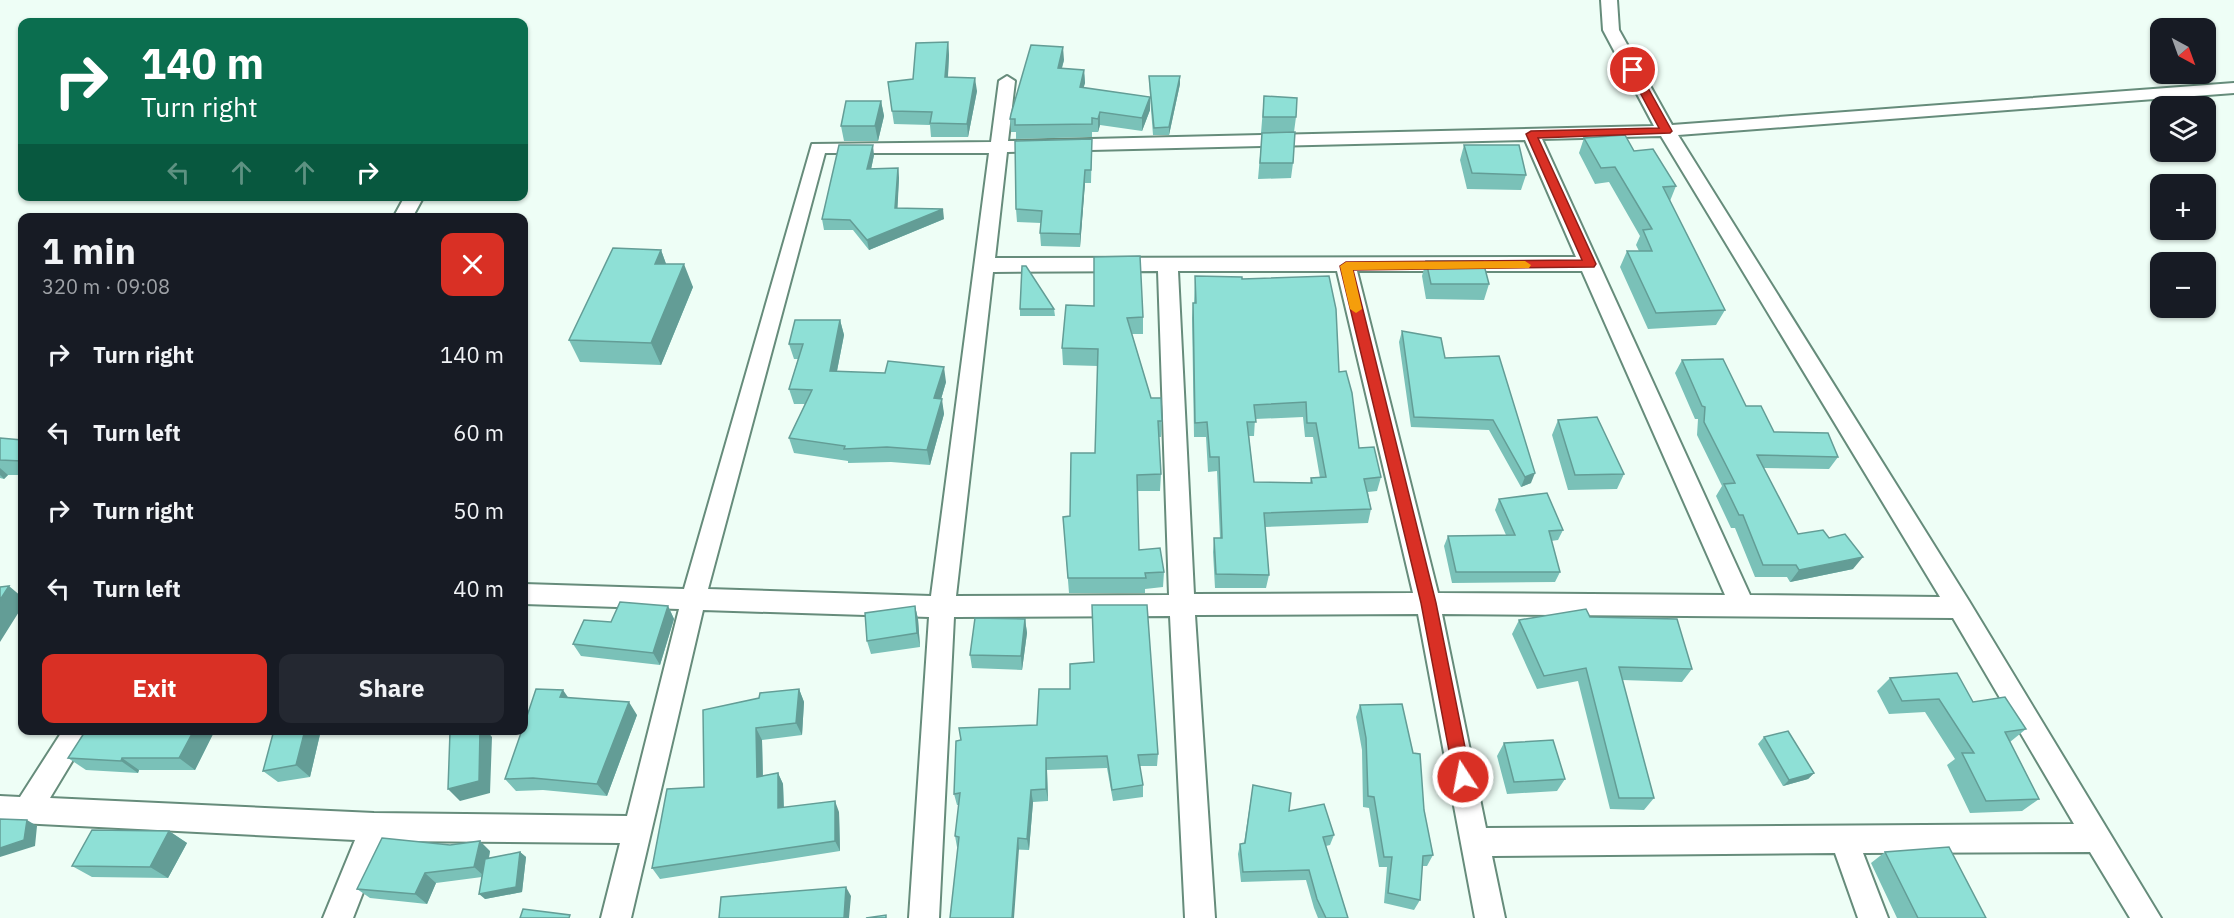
<!DOCTYPE html>
<html lang="en">
<head>
<meta charset="utf-8">
<style>
	body { margin:0; font-family:"IBM Plex Sans",sans-serif; background:#242831; color:#f1f3f6; height:100vh; display:flex; flex-direction:column; font-size:22px; white-space:nowrap }
	* { box-sizing:border-box; margin:0 }
	p { font-size:20px; color:#9ea1a6 }
	.icon { flex:none; width:33px; height:33px; fill:none; stroke:currentColor; stroke-width:2; stroke-linecap:round; stroke-linejoin:round }
	.map { position:relative; flex:1; overflow:hidden }
	.panel { position:absolute; left:18px; top:213px; width:510px; height:522px; display:flex; flex-direction:column; background:#171b24; border-radius:12px; box-shadow:0 2px 4px #0004 }
	.panel>* { flex:none }
	.banner { position:absolute; left:18px; top:18px; width:510px; height:183px; border-radius:12px; box-shadow:0 2px 4px #0004; background:#0b6e4f; color:#fff; overflow:hidden }
	.needle { width:39px; rotate:139deg }
	.buttons { position:absolute; left:2150px; top:18px; display:grid; gap:12px }
	.buttons a { display:grid; place-items:center; width:66px; height:66px; border-radius:12px; background:#171b24; box-shadow:0 2px 4px #0004; font-size:30px }
	.pin { position:absolute; display:grid; place-items:center; width:51px; height:51px; color:#fff; margin:-26px; border:3px solid #fff; border-radius:50%; box-shadow:0 2px 6px #0007 }
	.me { position:absolute; width:66px; margin:-33px; rotate:349deg; stroke-linejoin:round; filter:drop-shadow(0 0 4px #0008) }
	.turn { display:flex; align-items:center; gap:21px; height:126px; padding:0 24px; font-size:27px }
	.turn .icon { width:78px; height:78px; stroke-width:2.5 }
	.turn b { display:block; font-size:42px; line-height:51px }
	.lanes { display:flex; align-items:center; height:57px; padding:0 24px; background:#0003; justify-content:center; gap:30px; direction:ltr }
	.lanes .off { opacity:.35 }
	.round { display:grid; place-items:center; flex:none; width:63px; height:63px; border-radius:12px; background:#242831 }
	.headline { display:flex; align-items:center; justify-content:space-between; height:102px; padding:0 24px }
	h1 { font-size:36px; font-weight:800; line-height:45px }
	.primary-button { display:flex; gap:12px; margin-top:auto; padding:12px 24px }
	.primary-button a { flex:1; height:69px; border-radius:12px; background:#d93025; color:#fff; font-size:24px; font-weight:800; line-height:69px; text-align:center }
	.primary-button a+a { background:#242831; color:#f1f3f6 }
	ul { padding:0; list-style:none }
	li { display:flex; align-items:center; gap:18px; height:78px; padding:0 24px }
	li div { flex:1 }
	li b { display:block; font-size:22px }
	li em { font-style:normal }
	.map>svg:first-child { display:block }
</style>
</head>
<body>
<div class="map">
<svg width="2234" height="918" viewBox="0 0 2234 918">
	<rect width="100%" height="100%" fill="#eefef6"/>
	<g fill="none" stroke-linecap="round" stroke-linejoin="round">
		<g stroke="#668c7b" stroke-width="4">
			<path id="minor" d="M1601,0H1617L1619,30L1672,125L2234,83V93L1678,135L1969,601L2161,918H2130L2090,852L1863,853L1888,918H1858L1835,853L1492,856L1505,918H1475L1418,614L1195,615L1215,918H1185L1170,616L954,617L939,918H909L929,617L703,610L631,918H601L620,843L383,841L353,918H323L355,840L0,822V796L20,797L63,730H91L50,798L374,813L627,816L679,609L524,604V584L684,589L812,144L991,142L999,81L1007,76L1015,81L1008,141L1654,126L1603,30ZM1661,136L1940,597L1750,595L1542,139ZM1525,140L1576,257L995,258L1007,152ZM825,153H989L931,596L708,589ZM1158,271L1169,595L956,596L993,272ZM1178,271H1337L1413,593L1194,594ZM1357,271H1582L1725,595L1438,593ZM1442,614L1953,618L2074,824L1486,828Z
				M405,196H424L412,218H393Z"/>
		</g>
		<use href="#minor" fill="#fff" fill-rule="evenodd"/>
	</g>
	<path fill="#7ac1b8" fill-rule="evenodd" d="M948,42L949,55L948,77L977,91L968,137H931L930,125L894,124L892,111L913,79Z
		M1064,60L1062,68L1084,70L1085,83L1083,88L1150,97L1149,76H1180V84L1169,135H1153L1150,97V110L1142,131L1100,125L1098,132H1092V137L1016,139V132H1011L1010,119Z
		M1264,96L1296,117L1294,132L1261,133Z
		M881,101L884,116L878,141H844L841,126Z
		M1262,133L1293,163L1291,178L1258,179Z
		M1584,138L1634,151L1676,186L1670,201L1725,310L1716,325L1648,329L1620,267L1627,251H1639L1636,245L1640,236L1609,182L1595,184L1579,153Z
		M1092,139L1091,183H1085L1080,247L1041,246L1040,233L1041,223L1017,222L1016,209Z
		M1464,145L1526,175L1521,190L1467,189L1460,160Z
		M874,155L871,169L898,168L899,178L897,209L944,219L869,250L853,230H824L822,219Z
		M661,250L666,264L693,287L661,365L580,362L569,340Z
		M1426,261L1489,284L1484,300L1426,299L1422,276Z
		M1195,276L1242,279L1339,372L1359,448L1381,477L1377,491L1368,492L1371,509L1368,523L1265,527L1269,575L1266,588H1215L1213,552L1214,538H1220L1217,471L1208,472L1206,437H1194L1192,318L1193,303H1194ZM1303,417L1305,437H1313L1320,478H1311L1310,483L1254,482L1249,436H1254L1255,419Z
		M1066,305L1143,317V334H1132L1151,398L1162,421L1161,437H1159L1161,474L1160,491H1137L1139,550L1164,572L1163,587L1145,589V593H1069L1063,517L1070,516L1095,453L1098,366L1063,365L1062,348Z
		M1020,309H1054L1055,316H1020Z
		M840,320L844,335L837,371L946,382L941,399L944,414L930,465L891,462L848,463V461L794,453L789,438L805,404H794L789,389L798,359H794L789,344Z
		M1402,331L1445,358L1499,356L1531,483L1521,487L1489,430L1411,427L1399,342Z
		M1682,360L1746,406L1774,432L1838,457L1829,469L1763,468L1798,534L1853,569L1790,582L1787,577H1755L1735,528H1731L1716,496L1722,486L1697,435L1698,419H1695L1675,373Z
		M1558,420L1624,474L1617,489L1568,490L1552,435Z
		M0,438L22,440V475H8L4,479L0,478Z
		M1499,499L1563,530L1558,540L1551,541L1560,572L1555,582L1452,583L1444,546L1448,536L1506,535L1495,510Z
		M668,606L674,619L660,665L581,656L573,644L611,622Z
		M915,606L918,619L920,647L871,654L867,641Z
		M1590,617L1692,669L1682,682L1622,680L1654,798L1644,810L1610,809L1578,681L1537,689L1512,634L1519,620Z
		M1025,619L1027,633L1022,670L972,668L970,655Z
		M1094,662L1158,754L1157,766H1140L1143,785V797L1113,801L1107,768L1047,770L1048,801L1033,802L1029,850L957,847L955,836L959,805H957L954,794L1037,725Z
		M1890,678L1973,702L2026,729L2010,742L2039,799L2022,811L1970,813L1947,765L1955,759L1925,712L1889,714L1877,691Z
		M799,689L804,702L802,735L762,740L763,776L778,773L783,784L784,807L839,812L840,851L660,879L652,868L759,698Z
		M568,697L637,715L607,796L543,790L516,791L505,779Z
		M1360,705L1424,810L1433,855L1427,866H1422L1420,900L1414,910L1384,903L1387,867H1379L1369,808L1363,807L1362,750L1356,717Z
		M86,730H215L195,770H139L138,773L86,770L68,758Z
		M271,730H321L310,777L278,782L263,771L274,732Z
		M1764,737L1814,773L1808,779L1783,786L1758,744Z
		M1504,743L1565,779L1557,791L1507,794L1497,756Z
		M1253,785L1289,811L1334,835L1330,845L1326,846L1348,918H1318L1314,908L1306,880L1241,882L1238,854L1240,844L1244,843Z
		M169,831L187,843L168,878L92,877L72,866Z
		M490,851L489,858L520,852L526,857L522,892L485,899L482,877L436,883L427,904L370,898L357,889Z
		M1885,852L1986,918H1897L1871,863Z"/>
	<path fill="#639d96" d="M948,42L949,55L947,91L945,77Z
		M1063,47L1064,60L1058,81V68Z
		M1084,70L1085,83L1080,100V87Z
		M1180,76V84L1169,135V127Z
		M975,78L977,91L968,137L967,124Z
		M1150,97V110L1142,131V118Z
		M881,101L884,116L878,141L875,126Z
		M1100,112V125L1098,132V119Z
		M873,145L874,155L869,179L867,169Z
		M898,168L899,178L897,219L895,208Z
		M1085,170V183L1080,247V234Z
		M943,209L944,219L869,250L867,240Z
		M661,250L669,272L655,264Z
		M684,264L693,287L661,365L651,343Z
		M840,320L844,335L834,386L830,371Z
		M944,367L946,382L937,413L934,398Z
		M942,399L944,414L930,465L927,450Z
		M0,468L8,475L4,479L0,475Z
		M1535,473L1531,483L1521,487L1525,477Z
		M1863,557L1853,569L1790,582L1799,570Z
		M9,586L22,597V607L0,642V600Z
		M668,606L674,619L660,665L653,653Z
		M915,606L918,619L920,647L917,633Z
		M1025,619L1027,633L1022,670L1021,656Z
		M799,689L804,702L802,735L796,723Z
		M563,690L572,703L560,697Z
		M629,702L637,715L607,796L597,784Z
		M756,728L762,740L763,788L757,777Z
		M194,730H215L195,770L179,758Z
		M305,730H321L310,777L296,765Z
		M480,730H486L492,737L490,793L460,801L448,789Z
		M122,758L139,770L138,773L121,761Z
		M1046,758L1047,770L1048,801L1046,789Z
		M778,773L783,784L784,819L778,808Z
		M1814,773L1808,779L1783,786L1789,780Z
		M1031,790L1033,802L1029,850L1027,839Z
		M835,801L839,812L840,851L835,841Z
		M27,820L37,826L35,846L0,857V848Z
		M169,831L187,843L168,878L150,867Z
		M1018,838L1019,849L1014,918H1012Z
		M480,841L490,851L485,877L474,867Z
		M520,852L526,857L522,892L485,899L479,894Z
		M425,873L436,883L427,904L415,894Z
		M846,887L851,896L849,918H844Z"/>
	<path fill="#8ee0d6" stroke="#639d96" stroke-width="1.5" fill-rule="evenodd" d="M948,42L945,77L975,78L967,124L930,123L932,112L892,111L888,82L913,79L916,43Z
		M1031,45L1063,47L1058,68L1084,70L1080,87L1150,97L1142,118L1100,112L1098,119L1092,118V124L1015,125V119H1010L1011,114Z
		M1149,76H1180L1169,127L1154,128Z
		M1264,96L1297,98L1296,117H1263Z
		M846,101H881L875,126H841Z
		M1295,132L1293,163H1260L1262,133Z
		M1625,135L1634,151L1653,149L1676,186L1663,187L1725,310L1656,313L1627,251H1652L1643,230L1652,229L1615,167L1601,168L1584,138Z
		M1092,139L1091,170H1085L1080,234L1040,233L1042,211L1016,209L1015,141Z
		M839,145H873L867,169L898,168L895,208L943,209L867,240L850,220L822,219Z
		M1464,145H1519L1526,175L1472,173Z
		M613,248L661,250L655,264H684L651,343L569,340Z
		M1140,256L1143,317L1127,318L1151,398H1161L1162,421H1158L1161,474L1137,475L1139,550L1160,548L1164,572L1145,573L1146,578H1068L1063,517L1070,516L1071,453H1095L1098,349L1062,348L1066,305L1094,306V257Z
		M1426,261H1483L1489,284H1431Z
		M1022,266H1026L1054,309H1020Z
		M1195,276L1242,277V279L1329,276L1336,309L1339,372L1346,371L1352,393L1359,448L1374,447L1381,477L1364,479L1371,509L1264,513L1269,575L1216,574L1214,538H1222L1219,457H1210L1207,422L1195,423L1193,303H1196ZM1306,402L1307,423H1316L1326,477L1311,478L1312,483L1254,482L1247,422H1256L1254,405Z
		M795,320H840L830,371L885,373L888,361L944,367L934,398L942,399L927,450L887,447L844,449L845,446L789,438L812,390L789,389L803,344H789Z
		M1402,331L1441,338L1445,358L1499,356L1535,473L1525,477L1493,420L1414,417Z
		M1723,359L1746,406H1761L1774,432L1828,433L1838,457L1757,455L1798,534L1823,530L1829,538L1845,534L1863,557L1799,570L1796,565H1763L1743,515H1739L1724,484L1735,483L1704,422L1705,407L1702,406L1682,360Z
		M1597,417L1624,474L1575,475L1558,420Z
		M0,438L22,440V461L0,460Z
		M1547,493L1563,530L1549,531L1560,572H1456L1448,536L1515,535L1499,499Z
		M9,586L0,600V587Z
		M620,602L668,606L653,653L573,644L584,620L611,622Z
		M1092,605H1147L1158,754L1138,755L1143,785L1112,790L1107,756L1046,758V789L1031,790L1027,839L1018,838L1012,918H950L959,837L955,836L960,793L954,794L956,741L961,740L959,728L1037,725L1039,689H1070V664L1094,662Z
		M915,606L917,633L867,641L865,613Z
		M1586,609L1590,617L1677,619L1692,669L1619,667L1654,798H1619L1586,668L1544,676L1519,620Z
		M975,618L1025,619L1021,656L970,655Z
		M1957,673L1973,702L2005,697L2026,729L2005,732L2039,799L1986,801L1962,753H1974L1939,699L1902,701L1890,678Z
		M536,689L563,690L560,697L629,702L597,784L533,778L505,779L522,730H524V725Z
		M799,689L796,723L756,728L757,777L778,773V808L835,801V841L652,868L667,789L704,787L703,710L759,698L760,693Z
		M1402,704L1413,753L1420,754L1424,810L1433,855L1423,856L1420,900L1388,893L1392,857H1384L1374,797L1368,796L1366,738L1360,705Z
		M86,730H194L179,758H122L121,761L68,758Z
		M274,730H305L296,765L263,771Z
		M457,730H480L479,781L448,789L450,732Z
		M1788,731L1814,773L1789,780L1764,737Z
		M1553,740L1565,779L1514,782L1504,743Z
		M1253,785L1291,793L1289,811L1324,804L1334,835L1323,837L1348,918H1326L1317,899L1309,870L1243,872L1240,844L1245,843Z
		M0,819L27,820L24,840L0,848Z
		M92,830L169,831L150,867L72,866Z
		M382,838L450,845L480,841L474,867L425,873L415,894L357,889Z
		M1949,847L1986,918H1918L1885,852Z
		M520,852L516,887L479,894L485,859Z
		M846,887L844,918H719L721,897Z
		M523,909L570,915L569,918H520Z
		M886,915V918H866Z"/>
	<path fill="#d93025" stroke="#8d1f18" stroke-width="1.5" d="M1633,67L1638,70L1672,131L1670,133L1538,138L1596,264L1594,267L1353,270L1436,603L1471,777L1468,782L1463,785L1457,782L1454,777L1421,603L1340,266L1346,262L1582,260L1526,134L1531,131L1659,128L1628,70Z"/>
	<path fill="#f59e0b" d="M1525,261L1531,265L1529,268L1353,270L1362,309L1356,313L1350,309L1340,266L1346,262Z"/>
</svg>
<div class="buttons">
<a><svg class="needle" viewBox="-14 -14 28 28"><path d="M0-13l5 13h-10z" fill="#e53935"/><path d="M0 13l5-13h-10z" fill="#9ea1a6"/></svg></a>
<a><svg class="icon" aria-label="layers" viewBox="0 0 24 24"><path d="M12 4l9 5-9 5-9-5zM3 14l9 5 9-5"/></svg></a>
<a>+</a>
<a>−</a>
</div>
<div class="pin" style="left:1633px;top:70px;background:#d93025"><svg class="icon" aria-label="arrive" viewBox="0 0 24 24"><path d="M6 21V4h12l-3 4 3 4H6"/></svg></div>
<svg class="me" style="left:1463px;top:777px" viewBox="-20 -20 40 40"><circle r="17" fill="#d93025" stroke="#fff" stroke-width="3"/><path d="M0-11L8 9 0 5-8 9z" fill="#fff"/></svg>
<div class="banner">
<div class="turn"><svg class="icon" aria-label="right" viewBox="0 0 24 24"><path d="M7 20v-9h11M14 6l5 5-5 5"/></svg><div><b>140 m</b>Turn right</div></div>
<div class="lanes"><svg class="icon off" aria-label="left" viewBox="0 0 24 24"><path d="M17 20v-9H6M10 6l-5 5 5 5"/></svg><svg class="icon off" aria-label="ahead" viewBox="0 0 24 24"><path d="M12 20V5M6 11l6-6 6 6"/></svg><svg class="icon off" aria-label="ahead" viewBox="0 0 24 24"><path d="M12 20V5M6 11l6-6 6 6"/></svg><svg class="icon" aria-label="right" viewBox="0 0 24 24"><path d="M7 20v-9h11M14 6l5 5-5 5"/></svg></div>
</div>
<section class="panel">
<div class="headline"><div><h1>1 min</h1><p>320 m · 09:08</p></div><a class="round" style="background:#d93025;color:#fff"><svg class="icon" aria-label="close" viewBox="0 0 24 24"><path d="M6 6l12 12M18 6L6 18"/></svg></a></div>
<ul>
<li><svg class="icon" aria-label="right" viewBox="0 0 24 24"><path d="M7 20v-9h11M14 6l5 5-5 5"/></svg><div><b>Turn right</b></div><em>140 m</em></li>
<li><svg class="icon" aria-label="left" viewBox="0 0 24 24"><path d="M17 20v-9H6M10 6l-5 5 5 5"/></svg><div><b>Turn left</b></div><em>60 m</em></li>
<li><svg class="icon" aria-label="right" viewBox="0 0 24 24"><path d="M7 20v-9h11M14 6l5 5-5 5"/></svg><div><b>Turn right</b></div><em>50 m</em></li>
<li><svg class="icon" aria-label="left" viewBox="0 0 24 24"><path d="M17 20v-9H6M10 6l-5 5 5 5"/></svg><div><b>Turn left</b></div><em>40 m</em></li>
</ul>
<div class="primary-button"><a>Exit</a><a>Share</a></div>
</section>
</div>
</body>
</html>
